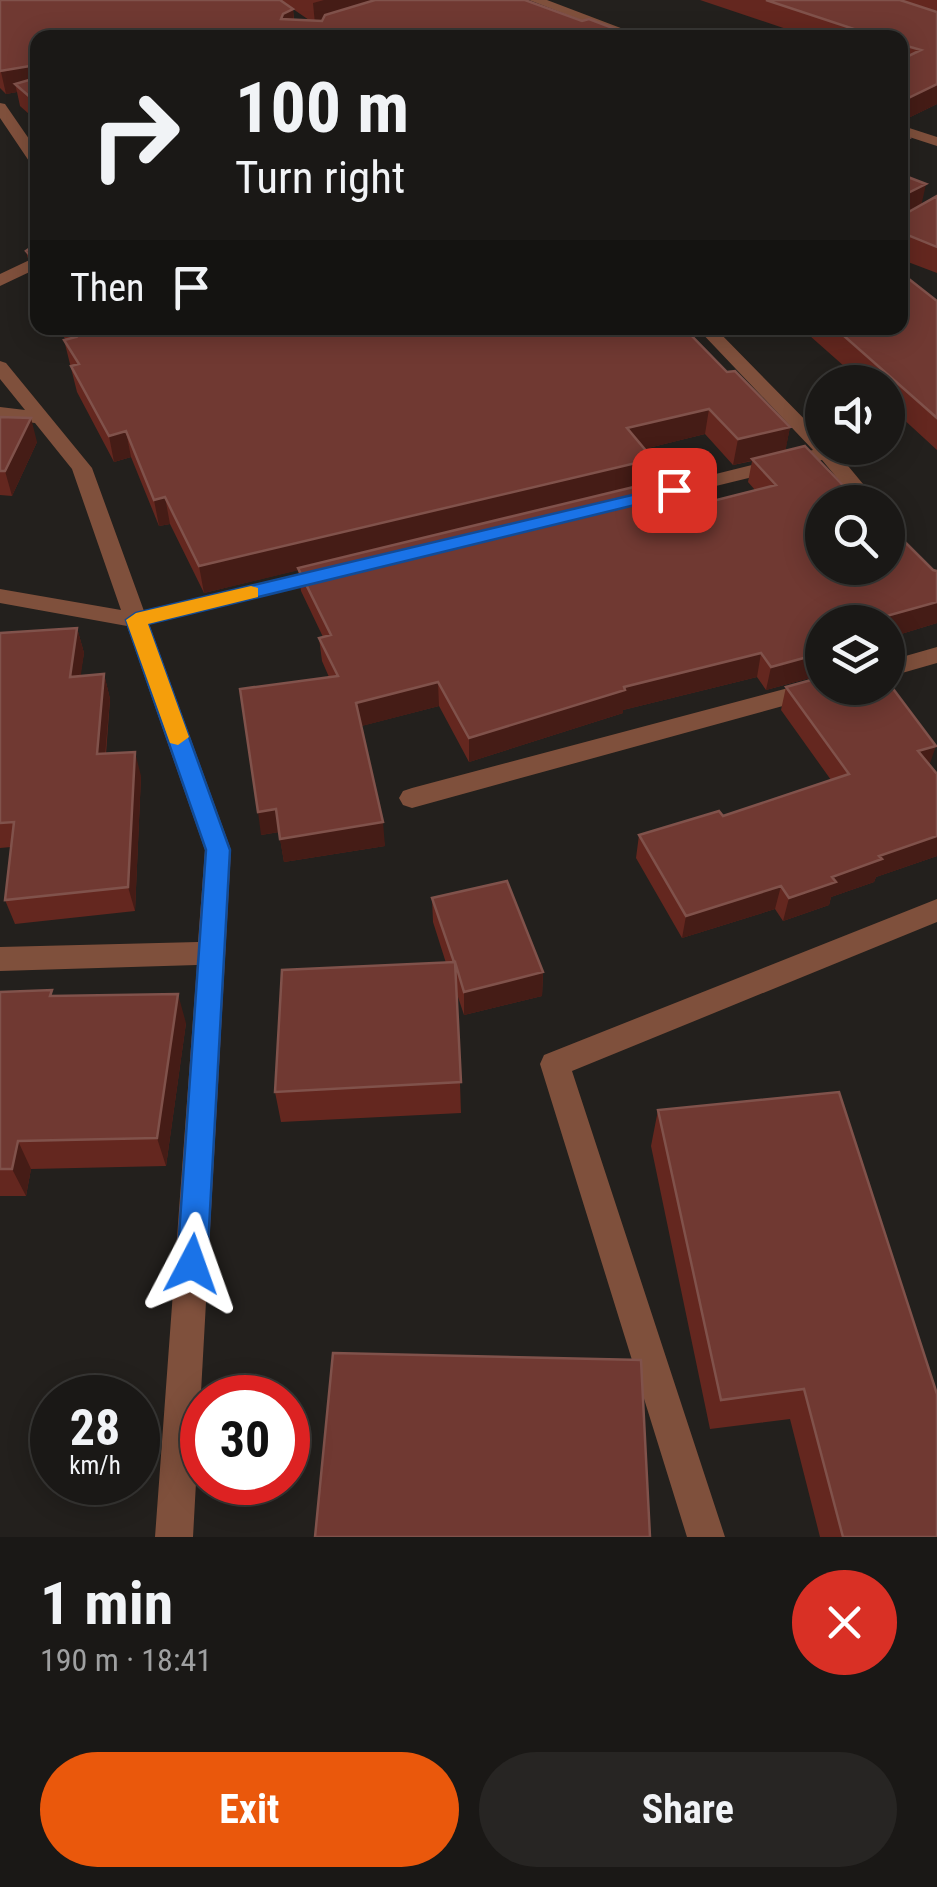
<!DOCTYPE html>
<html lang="en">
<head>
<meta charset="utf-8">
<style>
	body { margin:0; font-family:"Roboto Condensed",sans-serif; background:#272523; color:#f1f3f6; height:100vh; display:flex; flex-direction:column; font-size:38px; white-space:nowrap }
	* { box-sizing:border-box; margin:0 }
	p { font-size:32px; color:#9fa0a1 }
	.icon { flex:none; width:55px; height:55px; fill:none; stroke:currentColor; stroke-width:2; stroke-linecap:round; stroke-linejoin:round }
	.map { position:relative; height:1537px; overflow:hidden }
	.details { display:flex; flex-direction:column; background:#1a1816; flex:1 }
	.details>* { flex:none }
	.hud { position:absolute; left:30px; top:30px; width:878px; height:305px; border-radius:20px; box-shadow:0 5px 25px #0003,0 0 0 2px #383735; background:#1a1816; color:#f1f3f6; overflow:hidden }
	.controls { position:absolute; left:805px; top:365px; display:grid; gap:20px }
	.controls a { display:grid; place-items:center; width:100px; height:100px; border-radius:50%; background:#1a1816; box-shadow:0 5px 25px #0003,0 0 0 2px #383735; font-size:50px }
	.speed { position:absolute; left:30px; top:1375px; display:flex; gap:20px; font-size:50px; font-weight:700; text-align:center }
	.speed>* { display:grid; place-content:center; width:130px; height:130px; border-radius:50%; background:#1a1816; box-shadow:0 5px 25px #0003,0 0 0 2px #383735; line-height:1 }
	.speed small { font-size:25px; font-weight:400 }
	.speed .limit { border:15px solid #d22; background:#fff; color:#111 }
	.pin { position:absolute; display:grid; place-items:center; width:85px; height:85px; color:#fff; margin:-42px; border-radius:20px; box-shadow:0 5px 15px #0006 }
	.me { position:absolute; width:110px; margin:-55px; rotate:4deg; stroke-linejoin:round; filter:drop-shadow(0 0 8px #0008) }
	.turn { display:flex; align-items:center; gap:35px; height:210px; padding:0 40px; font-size:45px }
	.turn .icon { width:130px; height:130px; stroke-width:2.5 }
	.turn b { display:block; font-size:70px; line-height:85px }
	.then { display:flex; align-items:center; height:95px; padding:0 40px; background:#0003; gap:20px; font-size:38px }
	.round { display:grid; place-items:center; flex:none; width:105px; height:105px; border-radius:52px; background:#272523 }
	.overview { display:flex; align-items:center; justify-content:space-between; height:170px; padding:0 40px }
	h1 { font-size:60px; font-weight:700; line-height:75px }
	.primary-button { display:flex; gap:20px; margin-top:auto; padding:20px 40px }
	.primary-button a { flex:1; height:115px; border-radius:60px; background:#ea580c; color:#fff; font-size:40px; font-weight:700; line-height:115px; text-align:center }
	.primary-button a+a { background:#272523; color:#f1f3f6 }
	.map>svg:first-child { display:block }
</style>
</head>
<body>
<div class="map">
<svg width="937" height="1537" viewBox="0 0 937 1537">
	<rect width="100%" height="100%" fill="#23201d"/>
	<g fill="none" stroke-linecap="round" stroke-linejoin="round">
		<path fill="#7f503c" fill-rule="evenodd" d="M529,0H547L647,38H627Z
			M0,103L5,104L38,152V168L33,167L0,118Z
			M900,125L937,137V146L900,134Z
			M38,256V268L0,286V274Z
			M697,328H715L822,437V448L834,449L878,502H857L822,460L642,504L635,502L632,498L635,494L813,450Z
			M0,361L6,363L92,468L144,611L331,566L342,573L339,578L149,624L231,850L193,1537H155L197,965L0,971V947L198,942L205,850L127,626L0,603V589L121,610L72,469L35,423L0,419V407L25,410L0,379Z
			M937,647V663L888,677V661Z
			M822,679V688H834L830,693L412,808L403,805L399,798L403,791L412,788Z
			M937,899V922L572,1071L725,1537H687L540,1064L544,1055Z"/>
	</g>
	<path fill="#64271f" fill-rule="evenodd" d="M0,0H525L582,21L639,38H38V122L20,106L17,92L6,94L0,88ZM293,9L309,20H294Z
		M700,0H937V104L900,122V38H813Z
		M900,174L921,205L937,196V273L900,259Z
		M38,244V297L26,251Z
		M937,301V450L888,405V382H862L801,328H900Z
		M57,328H684L727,372L790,427L785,451L937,623L888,638V622H822V688L930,765L937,774V856L876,877L874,882L831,897L829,905L783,921L775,909L682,938L636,858L639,835L723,816L831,780L781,710L786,687L822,677L821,675L766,690L757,677L623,710V713L469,762L439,706L361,726L385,846L284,862L279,832L261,835L329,677L322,661L319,638L323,637L301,591L298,570L204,593L170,524L159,526L131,457L114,462L77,392L64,340H66ZM705,434L733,465L752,461L748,482L755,490L689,507L650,483L644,449Z
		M0,417L37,442L12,496L0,495Z
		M77,628L84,653L80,676L104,674L110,699L106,754L141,776L135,911L15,924L5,900L11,847L0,848V633Z
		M432,898L543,972L542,996L464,1015L457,994L461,1113L281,1122L275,1092L446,963L433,922Z
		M0,992L54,996L186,1023L166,1166L31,1169L26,1196H0Z
		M658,1110L937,1537H820L790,1419L710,1429L651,1146Z"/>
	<path fill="#451c16" d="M324,0H397L315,24L313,3Z
		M293,9L294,30L281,19L283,14Z
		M36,65L38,88L15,84L17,92L6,94L1,72Z
		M937,84V104L900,122V102Z
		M909,138L904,161L900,163V142Z
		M926,184L921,207L900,218L904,195Z
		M709,409L705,434L624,454L627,428Z
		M31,418L37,442L12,496L5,471Z
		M790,427L785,453L733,465L738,439Z
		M126,431L131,457L114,462L109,436Z
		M653,459L650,485L204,593L199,566Z
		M165,497L170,524L159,526L154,500Z
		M937,602V623L888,638V622H865Z
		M77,628L84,653L77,702L70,677Z
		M761,653L757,677L623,710V713L469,762V738L624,687Z
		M822,653L821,675L766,690L771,667Z
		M104,674L110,699L103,779L97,754Z
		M438,682L439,706L358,727L356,703Z
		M936,746L928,769L918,751Z
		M135,752L141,776L135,911L128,887Z
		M276,809L279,832L261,835L258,812Z
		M383,822L385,846L284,862L280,839Z
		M937,836V856L876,877L874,882L831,897L829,905L783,921L789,898L832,877L879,856Z
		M781,886L775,909L682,938L686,916Z
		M543,972L542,996L464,1015V992Z
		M178,994L186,1023L166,1166L157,1138Z
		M18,1141L31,1169L26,1196L12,1169Z"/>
	<path fill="#703932" stroke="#80524b" stroke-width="2.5" d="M0,0H280L293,9L283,14L281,19L322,21L325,15L375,0H525L582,21L589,19L639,38H38V104L15,84L36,78V65L0,71Z
		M766,0H900L937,12V84L900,102V60L921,50L900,44V38H881Z
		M900,134L909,138L900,142Z
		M900,174L926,184L904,195L905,214L937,196V247L900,232Z
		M36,244H38V264L26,251Z
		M900,272L937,301V418L835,328H900Z
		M69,328H684L727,372L735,371L790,427L738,439L709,409L627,428L653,459L199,566L165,497L154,500L126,431L109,436L71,366L79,364L64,340L76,337Z
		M0,417L31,418L5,471H0Z
		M805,446L859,502H822V568H888V527H890L933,570L937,571V602L865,622H822V653L771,667L761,653L624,687L625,690L469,738L438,682L356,703L383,822L280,839L276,809L258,812L240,689L338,676L319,638L331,635L298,568L667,479L689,507L776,485L752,459Z
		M77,628L70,677L104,674L97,754L135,752L128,887L5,900L14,822L0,823V633Z
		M822,677V688H888V682L936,746L918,751L937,774V836L879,856L882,859L832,877L836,882L789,898L781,886L686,916L639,835L719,811L723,816L849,774L786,687Z
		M507,881L543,972L464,992L455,962H454L432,898Z
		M455,962L461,1082L275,1092L282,970Z
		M52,990L50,996L178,994L157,1138L18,1141L12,1169H0V992Z
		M839,1092L937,1394V1537H843L804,1389L721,1400L658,1110Z
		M333,1353L641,1360L650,1537H315Z"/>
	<path fill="#1a73e8" stroke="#114b97" stroke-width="2.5" d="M674,485L683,490L680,494L148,624L230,850L207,1264L202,1275L192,1279L181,1275L177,1264L206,850L126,620L136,613Z"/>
	<path fill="#f59e0b" d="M251,586L258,588V597L148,624L189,737L178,745L170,743L126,620L136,613Z"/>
</svg>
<div class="controls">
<a><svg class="icon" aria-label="sound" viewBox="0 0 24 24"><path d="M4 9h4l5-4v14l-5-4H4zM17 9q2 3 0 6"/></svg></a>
<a><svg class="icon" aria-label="search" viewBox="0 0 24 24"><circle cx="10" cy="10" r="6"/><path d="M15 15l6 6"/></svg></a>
<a><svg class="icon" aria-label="layers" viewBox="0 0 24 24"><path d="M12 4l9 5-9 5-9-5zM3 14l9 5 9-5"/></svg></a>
</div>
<div class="speed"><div>28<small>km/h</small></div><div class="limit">30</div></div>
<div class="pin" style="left:674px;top:490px;background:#d93025"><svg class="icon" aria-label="arrive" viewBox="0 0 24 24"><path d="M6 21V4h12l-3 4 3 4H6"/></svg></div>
<svg class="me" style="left:192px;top:1264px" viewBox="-20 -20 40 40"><path d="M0-17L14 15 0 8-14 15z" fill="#1a73e8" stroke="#fff" stroke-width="4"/></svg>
<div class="hud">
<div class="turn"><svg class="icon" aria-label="right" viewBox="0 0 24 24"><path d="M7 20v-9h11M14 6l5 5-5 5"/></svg><div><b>100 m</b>Turn right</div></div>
<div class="then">Then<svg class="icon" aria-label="arrive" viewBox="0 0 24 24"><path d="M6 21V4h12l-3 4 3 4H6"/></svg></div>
</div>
</div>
<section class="details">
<div class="overview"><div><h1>1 min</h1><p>190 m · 18:41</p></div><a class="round" style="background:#d93025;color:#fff"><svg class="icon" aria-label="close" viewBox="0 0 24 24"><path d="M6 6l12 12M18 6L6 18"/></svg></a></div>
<div class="primary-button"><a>Exit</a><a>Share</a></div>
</section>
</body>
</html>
